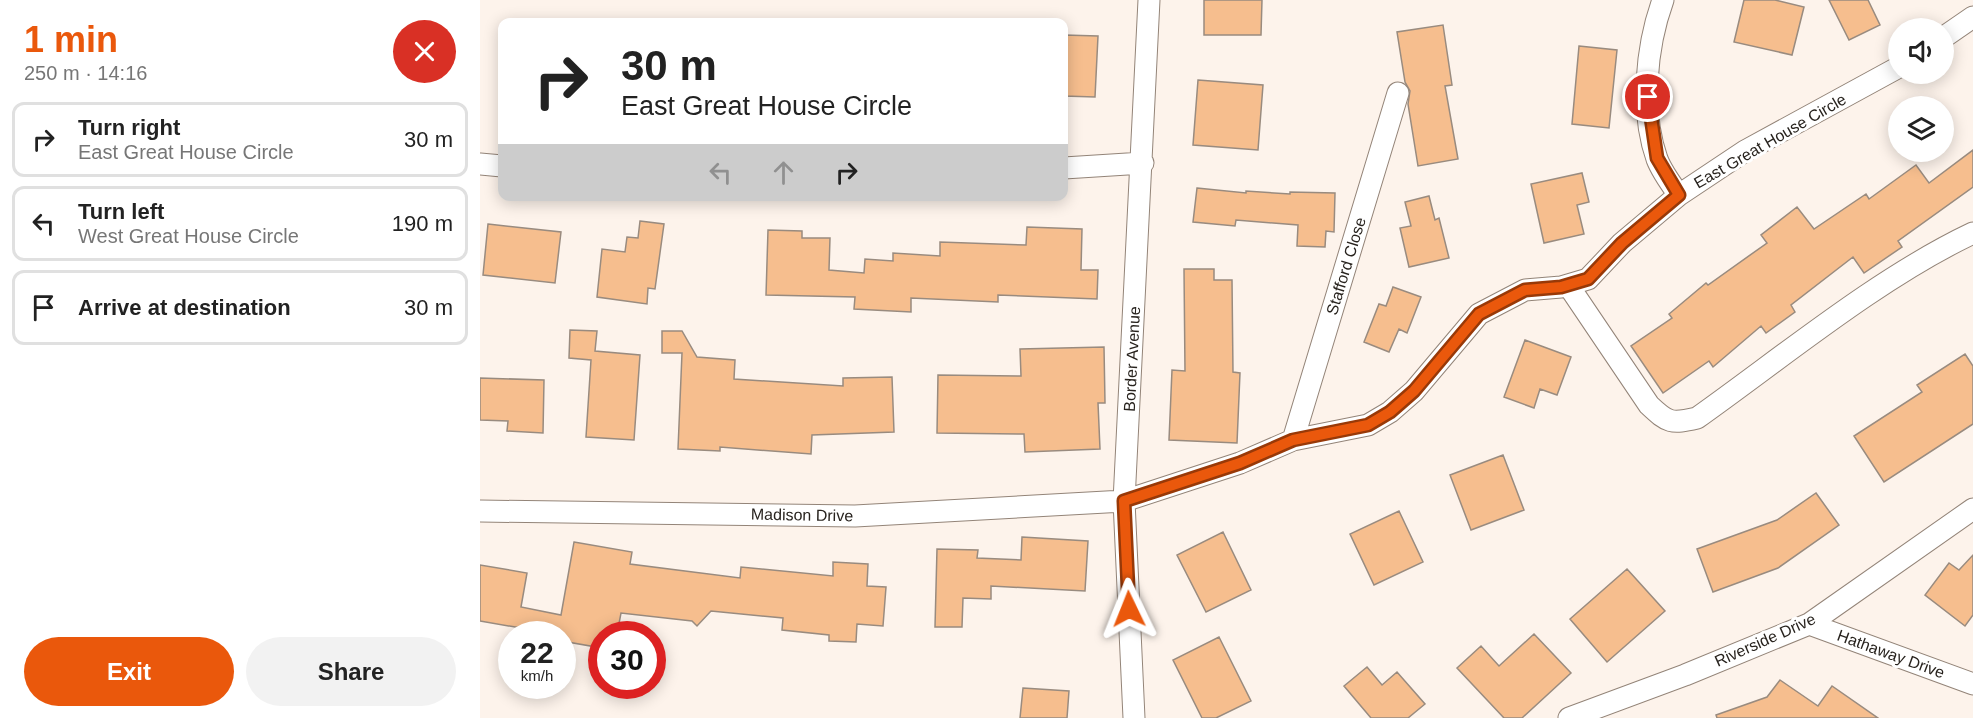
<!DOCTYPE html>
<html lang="en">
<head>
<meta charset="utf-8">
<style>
	body { margin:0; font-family:Arial,sans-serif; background:#f2f2f2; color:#222; height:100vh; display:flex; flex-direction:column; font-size:22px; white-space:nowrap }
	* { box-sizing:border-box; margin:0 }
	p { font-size:20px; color:#767676 }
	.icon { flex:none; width:33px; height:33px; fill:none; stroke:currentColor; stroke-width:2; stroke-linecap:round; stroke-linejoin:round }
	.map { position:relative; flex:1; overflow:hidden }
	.side { display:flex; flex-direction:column; background:#fff; width:480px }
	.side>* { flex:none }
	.banner { position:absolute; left:18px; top:18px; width:570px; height:183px; border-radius:12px; box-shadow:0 3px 15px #0003; background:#fff; color:#222; overflow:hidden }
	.buttons { position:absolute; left:1408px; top:18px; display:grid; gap:12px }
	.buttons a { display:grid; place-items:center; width:66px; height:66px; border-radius:50%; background:#fff; box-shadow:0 3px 15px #0003; font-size:30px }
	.speed { position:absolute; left:18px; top:621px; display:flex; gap:12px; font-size:30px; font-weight:700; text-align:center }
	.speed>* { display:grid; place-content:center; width:78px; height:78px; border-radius:50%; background:#fff; box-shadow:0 3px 15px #0003; line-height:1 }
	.speed small { font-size:15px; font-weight:400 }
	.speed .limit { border:9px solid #d22; background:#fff; color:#111 }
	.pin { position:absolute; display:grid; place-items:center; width:51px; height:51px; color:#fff; margin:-26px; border:3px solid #fff; border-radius:50%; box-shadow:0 2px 6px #0007 }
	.me { position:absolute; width:66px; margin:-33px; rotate:358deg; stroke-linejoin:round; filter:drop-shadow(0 0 4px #0008) }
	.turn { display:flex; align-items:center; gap:21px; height:126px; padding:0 24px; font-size:27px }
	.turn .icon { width:78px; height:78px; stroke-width:2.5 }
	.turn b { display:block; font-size:42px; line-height:51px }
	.lanes { display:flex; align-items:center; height:57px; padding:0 24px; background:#0003; justify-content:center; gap:30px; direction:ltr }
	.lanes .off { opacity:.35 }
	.round { display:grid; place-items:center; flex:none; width:63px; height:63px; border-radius:32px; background:#f2f2f2 }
	.head { display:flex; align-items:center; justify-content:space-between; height:102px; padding:0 24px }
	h1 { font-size:36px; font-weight:600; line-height:45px; color:#ea580c }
	.action { display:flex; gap:12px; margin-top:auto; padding:12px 24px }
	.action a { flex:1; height:69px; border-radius:36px; background:#ea580c; color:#fff; font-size:24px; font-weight:600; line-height:69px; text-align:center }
	.action a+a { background:#f2f2f2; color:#222 }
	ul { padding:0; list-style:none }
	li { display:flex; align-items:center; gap:18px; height:75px; margin:0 12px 9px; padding:0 12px; border:3px solid #e0e0e0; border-radius:12px }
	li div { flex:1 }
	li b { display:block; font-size:22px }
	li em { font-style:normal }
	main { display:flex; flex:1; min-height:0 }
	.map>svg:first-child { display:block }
</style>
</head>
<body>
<main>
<section class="side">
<div class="head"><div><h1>1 min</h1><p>250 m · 14:16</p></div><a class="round" style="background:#d93025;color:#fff"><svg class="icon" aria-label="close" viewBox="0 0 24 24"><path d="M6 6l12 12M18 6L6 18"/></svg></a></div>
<ul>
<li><svg class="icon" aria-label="right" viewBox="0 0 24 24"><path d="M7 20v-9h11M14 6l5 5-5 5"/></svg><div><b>Turn right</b><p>East Great House Circle</p></div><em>30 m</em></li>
<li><svg class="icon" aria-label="left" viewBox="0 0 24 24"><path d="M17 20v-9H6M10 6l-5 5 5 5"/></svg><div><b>Turn left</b><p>West Great House Circle</p></div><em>190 m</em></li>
<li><svg class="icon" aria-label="arrive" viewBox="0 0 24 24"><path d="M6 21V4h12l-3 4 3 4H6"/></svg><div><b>Arrive at destination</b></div><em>30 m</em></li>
</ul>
<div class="action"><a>Exit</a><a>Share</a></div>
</section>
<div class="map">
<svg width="1493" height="718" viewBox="0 0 1493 718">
	<rect width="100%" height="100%" fill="#fdf3eb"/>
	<path fill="#f6be8e" stroke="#998b7f" stroke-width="1.5" d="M724,0H782L781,35H724Z
		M1264,0H1295L1324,7L1312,55L1254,42Z
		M1349,0H1388L1400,25L1369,40Z
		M963,25L972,85L965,86L978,159L938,166L928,104L930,91L925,82L917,32Z
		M584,35L618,36L615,97L584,96Z
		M1099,46L1137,50L1129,128L1092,124Z
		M718,80L783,85L778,150L713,145Z
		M1493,150V187L1418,241L1422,247L1384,273L1373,257L1311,305L1315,312L1286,333L1281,326L1233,367L1229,361L1183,393L1151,346L1192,318L1189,314L1226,283L1228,285L1287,243L1281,235L1317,207L1334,229L1386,194L1389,199L1436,165L1449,183Z
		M1102,173L1109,202L1097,205L1104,234L1064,243L1051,184Z
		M717,188L766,193V191L810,194V192L855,193L854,232L846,231L845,247L817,246L818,225L756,220L755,226L713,222Z
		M949,196L955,220L959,218L969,258L929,267L920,228L931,226L925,202Z
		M160,221L184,224L175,289L168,288L167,304L117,297L122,249L145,252L147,237L158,238Z
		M8,224L81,232L75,283L3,275Z
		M547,227L602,229L601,270H618L617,299L518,295V302L431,298V312L374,309L375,297L286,295L288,230L322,231V238H350L349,270L384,273L385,259L413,261V253L460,256V242L546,245Z
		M704,269H734V280H752L753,372L760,373L757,443L689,440L692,370L705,371Z
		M913,287L941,297L927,333L919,329L909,352L884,342L899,304L906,306Z
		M90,330L117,331L115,351L160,355L154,440L106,437L111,360L89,358Z
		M182,331H202L217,357L255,360L254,379L363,386V378L412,377L414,432L332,435L331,454L240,447V451L198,449L202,353H182Z
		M1045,340L1091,357L1077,395L1060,389L1054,408L1024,397Z
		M624,347L625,403H618L620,449L545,452L544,434L457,433L458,375L541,376L540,349Z
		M1485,354L1493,366V424L1404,482L1374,436L1442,392L1437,385Z
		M0,378L64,380L63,433L27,431L28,421L0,420Z
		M1023,455L1044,510L991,530L970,475Z
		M1336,493L1359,525L1298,568L1233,592L1217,549L1297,520Z
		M919,511L943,562L894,585L870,534Z
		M743,532L771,590L726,612L697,555Z
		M542,537L608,541L605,591L511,586V599L483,598L482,627H455L457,549L498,550L497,558L541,560Z
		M94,542L152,552L150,564L260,578L261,567L353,576V562L388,564L387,586L406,587L403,626L377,624L376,642L349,641V635L302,630L303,618L231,611L217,626L212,621L141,613L137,634H122V648L82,641V634H64V632L0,621V565L47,573L41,607L81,615Z
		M1493,555V615L1485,626L1445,595L1469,563L1479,570Z
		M1147,569L1185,611L1127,662L1090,619Z
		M1054,634L1091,673L1042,718H1024L977,668L1001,646L1019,666Z
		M739,637L771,701L736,718H722L693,660Z
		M887,667L902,685L917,672L945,704L928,718H891L864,686Z
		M1300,680L1338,706L1352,686L1398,718H1237L1236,715L1287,697Z
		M543,688L589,691L587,718H540Z"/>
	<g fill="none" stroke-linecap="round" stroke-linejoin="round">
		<g stroke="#938478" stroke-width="23">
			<path id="minor" d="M1183,0C1166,47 1160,111 1177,159C1182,172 1191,184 1199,195
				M1464,37L1493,17
				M0,164L22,166
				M584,168L663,163
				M1088,285L1169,405C1188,423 1191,424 1217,418C1303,357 1398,278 1493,233
				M813,440L918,93
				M0,511L375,516L644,501L760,463L813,440L888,425L910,412L934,391L999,314L1045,290L1081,287L1108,279L1142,243L1199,195L1265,151L1419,67
				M1329,624L1493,684
				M654,718L644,501L669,0
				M1089,718L1205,675L1329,624L1493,509"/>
		</g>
		<use href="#minor" stroke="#fff" stroke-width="21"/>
	</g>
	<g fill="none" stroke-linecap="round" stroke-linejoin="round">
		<g stroke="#983908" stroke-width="15">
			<path id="route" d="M649,609L644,501L760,463L813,440L888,425L910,412L934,391L999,314L1045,290L1081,287L1108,279L1142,243L1199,195L1177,158L1168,97"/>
		</g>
		<use href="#route" stroke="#ea580c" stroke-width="10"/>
	</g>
	<g text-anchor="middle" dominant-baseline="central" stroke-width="6" stroke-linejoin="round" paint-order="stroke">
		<g font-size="16" fill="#28231e" stroke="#fff">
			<text transform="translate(1290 141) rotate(-30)">East Great House Circle</text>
			<text transform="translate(866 266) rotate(-73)">Stafford Close</text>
			<text transform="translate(652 359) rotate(-87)">Border Avenue</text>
			<text transform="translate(322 515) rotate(1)">Madison Drive</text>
			<text transform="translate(1285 640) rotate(-24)">Riverside Drive</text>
			<text transform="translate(1411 654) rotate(20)">Hathaway Drive</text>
		</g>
	</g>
</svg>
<div class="buttons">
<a><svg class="icon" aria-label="sound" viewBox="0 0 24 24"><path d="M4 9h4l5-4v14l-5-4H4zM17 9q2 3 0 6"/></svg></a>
<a><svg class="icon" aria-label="layers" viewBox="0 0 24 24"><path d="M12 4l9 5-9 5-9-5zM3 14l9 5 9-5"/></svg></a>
</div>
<div class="speed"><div>22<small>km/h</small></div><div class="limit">30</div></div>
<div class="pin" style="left:1168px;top:97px;background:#d93025"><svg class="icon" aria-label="arrive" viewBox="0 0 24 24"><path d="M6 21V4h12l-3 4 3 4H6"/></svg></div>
<svg class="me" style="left:649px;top:609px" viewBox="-20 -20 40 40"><path d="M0-17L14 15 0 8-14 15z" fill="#ea580c" stroke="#fff" stroke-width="4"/></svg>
<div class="banner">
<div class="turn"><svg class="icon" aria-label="right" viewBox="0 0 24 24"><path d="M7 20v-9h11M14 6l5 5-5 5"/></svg><div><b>30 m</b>East Great House Circle</div></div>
<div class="lanes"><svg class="icon off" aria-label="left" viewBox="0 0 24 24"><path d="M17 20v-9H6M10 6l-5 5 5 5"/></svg><svg class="icon off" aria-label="ahead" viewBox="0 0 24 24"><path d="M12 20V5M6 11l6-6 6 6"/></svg><svg class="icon" aria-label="right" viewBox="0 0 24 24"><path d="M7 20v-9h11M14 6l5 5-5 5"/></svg></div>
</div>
</div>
</main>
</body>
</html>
